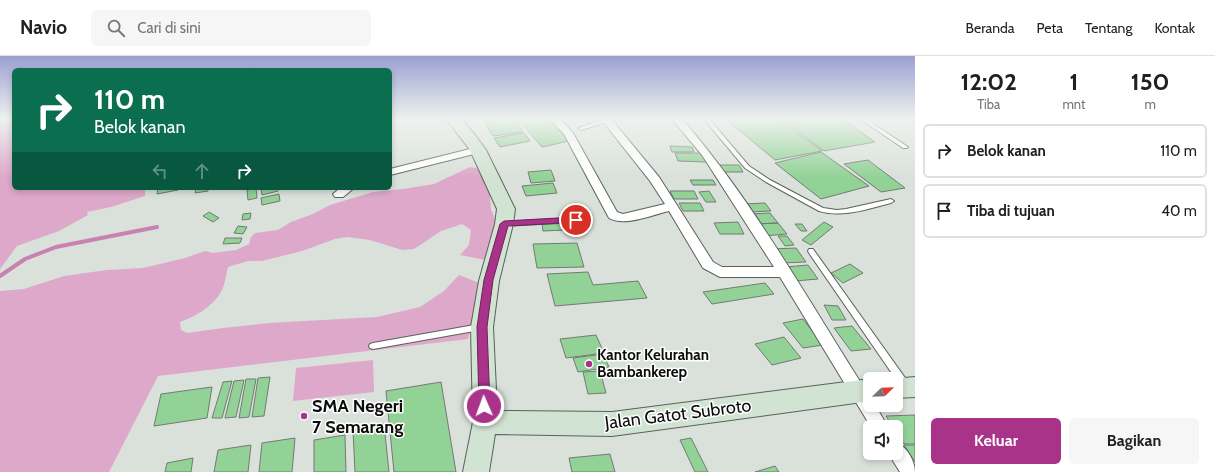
<!DOCTYPE html>
<html lang="id">
<head>
<meta charset="utf-8">
<style>
	body { margin:0; font-family:Cabin,sans-serif; background:#f6f6f6; color:#202124; height:100vh; display:flex; flex-direction:column; font-size:15px; white-space:nowrap }
	* { box-sizing:border-box; margin:0 }
	p { font-size:13px; color:#757577 }
	.icon { flex:none; width:22px; height:22px; fill:none; stroke:currentColor; stroke-width:2; stroke-linecap:round; stroke-linejoin:round }
	.map { position:relative; flex:1; overflow:hidden }
	.side { display:flex; flex-direction:column; background:#fff; width:300px }
	.side>* { flex:none }
	.top-card { position:absolute; left:12px; top:12px; width:380px; height:122px; border-radius:6px; box-shadow:0 2px 6px #0003; background:#0b6e4f; color:#fff; overflow:hidden }
	.needle { width:26px; rotate:67deg }
	.tools { position:absolute; left:863px; top:316px; display:grid; gap:8px }
	.tools a { display:grid; place-items:center; width:40px; height:40px; border-radius:6px; background:#fff; box-shadow:0 2px 6px #0003; font-size:20px }
	.pin { position:absolute; display:grid; place-items:center; width:34px; height:34px; color:#fff; margin:-17px; border:2px solid #fff; border-radius:50%; box-shadow:0 1px 4px #0007 }
	.me { position:absolute; width:44px; margin:-22px; rotate:358deg; stroke-linejoin:round; filter:drop-shadow(0 0 3px #0008) }
	.turn { display:flex; align-items:center; gap:14px; height:84px; padding:0 16px; font-size:18px }
	.turn .icon { width:52px; height:52px; stroke-width:2.5 }
	.turn b { display:block; font-size:28px; line-height:34px }
	.lanes { display:flex; align-items:center; height:38px; padding:0 16px; background:#0003; justify-content:center; gap:20px; direction:ltr }
	.lanes .off { opacity:.35 }
	.eta { display:flex; justify-content:space-evenly; align-items:center; height:68px; text-align:center }
	.eta b { font-size:24px; font-weight:800; line-height:28px }
	.action { display:flex; gap:8px; margin-top:auto; padding:8px 16px }
	.action a { flex:1; height:46px; border-radius:6px; background:#aa338a; color:#fff; font-size:16px; font-weight:800; line-height:46px; text-align:center }
	.action a+a { background:#f6f6f6; color:#202124 }
	ul { padding:0; list-style:none }
	li { display:flex; align-items:center; gap:12px; height:54px; margin:0 8px 6px; padding:0 8px; border:2px solid #e0e0e0; border-radius:6px }
	li div { flex:1 }
	li b { display:block; font-size:15px }
	li em { font-style:normal }
	header { display:flex; align-items:center; gap:24px; box-sizing:border-box; height:56px; padding:0 20px; background:#fff; border-bottom:1px solid #e0e0e0 }
	header strong { font-size:19px }
	nav { display:flex; gap:22px; margin-inline-start:auto; font-size:14px }
	.search { width:280px; height:36px; background:#f6f6f6; display:flex; align-items:center; gap:10px; box-sizing:border-box; padding:0 14px; border-radius:6px; color:#757577; font-size:15px }
	main { display:flex; flex:1; min-height:0 }
	.map>svg:first-child { display:block }
</style>
</head>
<body>
<header>
<strong>Navio</strong>
<div class="search"><svg class="icon" aria-label="search" viewBox="0 0 24 24"><circle cx="10" cy="10" r="6"/><path d="M15 15l6 6"/></svg>Cari di sini</div>
<nav><a>Beranda</a><a>Peta</a><a>Tentang</a><a>Kontak</a></nav>
</header>
<main>
<div class="map">
<svg width="915" height="416" viewBox="0 0 915 416">
	<rect width="100%" height="100%" fill="#dae1da"/>
	<path fill="#dea8cb" d="M0,63H14V132H145V140L111,151L87,156L88,159L59,175L17,190L0,213Z
		M470,111L481,113L489,130L491,153L498,171L491,202L485,204L460,199L469,189L471,174L462,168L441,175L414,193L402,194L370,184L347,181L335,183L302,195L262,205H248L228,211C226,219 225,229 221,236C213,250 195,261 180,266L181,274L187,277L223,272L269,267L377,261L420,251L444,235L459,219L482,228L468,283L158,320L109,416H0V235L24,233L64,220L107,214L143,212L185,202L205,195L213,197L236,194L249,188L251,181L255,177L278,174L291,166L313,158L330,149L373,136L403,133L434,128Z
		M373,304L374,336L293,345L296,312Z"/>
	<g fill="none" stroke-linecap="round" stroke-linejoin="round">
		<path stroke="#c881b0" stroke-width="4" d="M0,220L25,203L56,191L157,171"/>
	</g>
	<path fill="#92d297" stroke="#737a74" d="M495,63H515L523,76L493,80L484,65Z
		M518,63H549L569,85L542,91Z
		M738,63H779L822,95L775,104L728,65Z
		M792,63H842L875,86L824,95L784,64Z
		M524,77L530,85L500,91L494,82Z
		M670,90L692,91L694,96H672Z
		M821,96L869,130L821,143L775,107Z
		M675,97H701L706,106L678,105Z
		M868,104L905,132L881,136L844,108Z
		M717,109H739L743,116H721Z
		M551,114L555,125L531,127L528,116Z
		M690,124H713L716,129H693Z
		M553,127L557,137L526,140L522,130Z
		M158,132H178V134L157,138Z
		M196,132H208V135L195,137Z
		M256,132L257,142L248,144L247,134Z
		M277,132L278,135L262,139L261,133Z
		M670,135H694L698,143H674Z
		M709,135L716,146H706L699,136Z
		M279,138L280,145L262,149L261,142Z
		M679,147H700L704,155H683Z
		M765,147L771,155L750,156L744,148Z
		M209,156L219,162L213,166L203,160Z
		M251,157L250,163L242,164L243,158Z
		M770,157L778,167L755,168L748,158Z
		M738,166L744,178H720L714,167Z
		M824,166L833,171L811,189L802,184Z
		M542,167H563L565,174L543,175Z
		M778,167L787,178L763,180L755,168Z
		M795,168H802L807,175H801Z
		M238,170L247,171L243,178L234,177Z
		M778,180H787L794,189L785,190Z
		M225,182H242L240,187L223,188Z
		M577,187L584,211L537,212L533,188Z
		M796,192L806,206L781,207L771,193Z
		M850,208L863,217L843,227L831,217Z
		M808,209L818,223L795,225L785,211Z
		M588,216L593,229L638,225L647,242L555,250L547,218Z
		M765,227L774,238L712,248L703,236Z
		M824,249L838,250L846,264H832Z
		M803,263L823,289L803,292L783,267Z
		M852,270L871,293L851,295L834,272Z
		M596,279L604,297L566,302L560,283Z
		M784,281L801,302L772,309L755,288Z
		M603,298L609,311L578,316L573,302Z
		M600,315L606,337L588,338L583,316Z
		M270,321L264,360L252,361L258,322Z
		M246,323H256L249,361L239,362Z
		M244,324L236,361L225,362L234,325Z
		M232,325L222,362H212L223,326Z
		M441,326L456,416H394L386,335Z
		M212,331L207,362L154,370L161,338Z
		M915,359V388H904L896,376V371H893L886,360Z
		M384,368L389,416H355L353,374Z
		M345,379L346,416H314V384Z
		M295,382L292,416H259L262,387Z
		M691,382L708,416H695L680,384Z
		M251,389L248,416H214L218,394Z
		M904,389H915V406Z
		M610,398L615,416H572L569,402Z
		M193,402L191,416H165L167,407Z
		M775,410L779,416H755Z"/>
	<g fill="none" stroke-linecap="round" stroke-linejoin="round">
		<g stroke="#5a615b" stroke-width="2">
			<path id="lane" d="M605,63L608,65L607,66L581,74L578,72Z
				M704,63H709L749,110L770,124L823,152L837,154L846,153L891,143L894,145L891,147C867,153 843,162 819,155L766,126L745,112Z
				M860,63H866L908,91L907,92H903Z
				M576,162H578L579,164L578,166L505,170L502,168L505,166Z
				M809,193H813L908,326L909,329L908,332L905,333L902,332L809,197L808,195Z
				M480,268L483,269L484,271L483,273L480,274L373,293L370,292L369,290L370,288L373,287Z"/>
		</g>
		<g stroke="#5a615b" stroke-width="2">
			<path id="street" d="M549,63H560L573,77L617,156L623,158L665,148L650,125L601,63H611L659,121L713,206L722,211H774L702,99L672,63H682C755,147 810,248 870,341V349H875L888,371H871L780,221H720L703,212L669,155C652,159 624,171 609,162L564,78Z
				M478,91L482,92L483,94L482,96L390,119V113Z
				M340,132H354L343,141H335L333,138Z
				M896,386C907,391 915,405 915,416H900L888,397H896Z"/>
		</g>
		<g stroke="#5a615b" stroke-width="2">
			<path id="secondary" d="M446,63H461L475,79L486,94L515,153L513,168L499,225L493,271L497,355L612,356L870,323V345L612,380L495,378L489,416H463L473,366L471,271L479,225L495,168L497,153L470,94Z
				M915,321V341L896,342V323H892Z"/>
		</g>
		<use href="#lane" fill="#fff" fill-rule="evenodd"/>
		<use href="#street" fill="#fff" fill-rule="evenodd"/>
		<use href="#secondary" fill="#d1e3d3" fill-rule="evenodd"/>
	</g>
	<linearGradient id="sky" x2="0" y2="1"><stop stop-color="#9ba0d2"/><stop offset="0.52" stop-color="#eef2ee"/><stop offset="1" stop-color="#eef2ee" stop-opacity="0"/></linearGradient>
	<rect width="915" height="121" fill="url(#sky)"/>
	<path fill="#aa338a" stroke="#6e215a" d="M576,161L579,162L580,164L579,166L508,170L493,224L487,271L490,350L488,354L484,355L480,354L479,350L477,271L484,224L500,168L504,165Z"/>
	<g fill="#aa338a" stroke="#fff" stroke-width="1.5">
		<circle cx="589" cy="308" r="4"/>
		<circle cx="304" cy="360" r="4"/>
	</g>
	<g text-anchor="middle" dominant-baseline="central" stroke-width="3" stroke-linejoin="round" paint-order="stroke">
		<g font-size="15" font-weight="bold" fill="#0b0d0b" stroke="#fff" text-anchor="start">
			<text x="597" y="299">Kantor Kelurahan<tspan x="597" dy="17">Bambankerep</tspan></text>
		</g>
		<g font-size="18" font-weight="bold" fill="#0b0d0b" stroke="#fff" text-anchor="start">
			<text x="312" y="350">SMA Negeri<tspan x="312" dy="21">7 Semarang</tspan></text>
		</g>
		<g font-size="18" fill="#0b0d0b" stroke="#fff">
			<text transform="translate(678 358) rotate(-7)">Jalan Gatot Subroto</text>
		</g>
	</g>
</svg>
<div class="tools">
<a><svg class="needle" viewBox="-14 -14 28 28"><path d="M0-13l5 13h-10z" fill="#e53935"/><path d="M0 13l5-13h-10z" fill="#757577"/></svg></a>
<a><svg class="icon" aria-label="sound" viewBox="0 0 24 24"><path d="M4 9h4l5-4v14l-5-4H4zM17 9q2 3 0 6"/></svg></a>
</div>
<div class="pin" style="left:576px;top:164px;background:#d93025"><svg class="icon" aria-label="arrive" viewBox="0 0 24 24"><path d="M6 21V4h12l-3 4 3 4H6"/></svg></div>
<svg class="me" style="left:484px;top:350px" viewBox="-20 -20 40 40"><circle r="17" fill="#aa338a" stroke="#fff" stroke-width="3"/><path d="M0-11L8 9 0 5-8 9z" fill="#fff"/></svg>
<div class="top-card">
<div class="turn"><svg class="icon" aria-label="right" viewBox="0 0 24 24"><path d="M7 20v-9h11M14 6l5 5-5 5"/></svg><div><b>110 m</b>Belok kanan</div></div>
<div class="lanes"><svg class="icon off" aria-label="left" viewBox="0 0 24 24"><path d="M17 20v-9H6M10 6l-5 5 5 5"/></svg><svg class="icon off" aria-label="ahead" viewBox="0 0 24 24"><path d="M12 20V5M6 11l6-6 6 6"/></svg><svg class="icon" aria-label="right" viewBox="0 0 24 24"><path d="M7 20v-9h11M14 6l5 5-5 5"/></svg></div>
</div>
</div>
<section class="side">
<div class="eta">
<div><b>12:02</b><p>Tiba</p></div>
<div><b>1</b><p>mnt</p></div>
<div><b>150</b><p>m</p></div>
</div>
<ul>
<li><svg class="icon" aria-label="right" viewBox="0 0 24 24"><path d="M7 20v-9h11M14 6l5 5-5 5"/></svg><div><b>Belok kanan</b></div><em>110 m</em></li>
<li><svg class="icon" aria-label="arrive" viewBox="0 0 24 24"><path d="M6 21V4h12l-3 4 3 4H6"/></svg><div><b>Tiba di tujuan</b></div><em>40 m</em></li>
</ul>
<div class="action"><a>Keluar</a><a>Bagikan</a></div>
</section>
</main>
</body>
</html>
